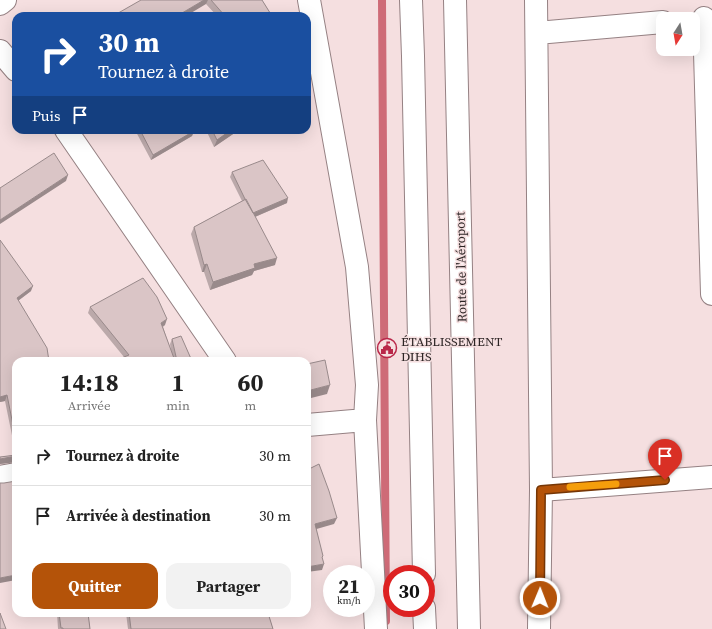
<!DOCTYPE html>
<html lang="fr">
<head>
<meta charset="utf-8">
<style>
	body { margin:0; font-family:"Source Serif 4",serif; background:#f2f2f2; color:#222; height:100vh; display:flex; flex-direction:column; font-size:15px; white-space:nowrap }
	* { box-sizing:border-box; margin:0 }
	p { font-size:13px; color:#767676 }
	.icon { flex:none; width:22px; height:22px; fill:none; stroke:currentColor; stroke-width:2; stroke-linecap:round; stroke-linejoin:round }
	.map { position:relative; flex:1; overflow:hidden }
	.sheet { position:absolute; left:12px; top:357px; width:299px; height:260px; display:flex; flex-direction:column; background:#fff; border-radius:12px; box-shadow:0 4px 16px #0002 }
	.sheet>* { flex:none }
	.banner { position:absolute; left:12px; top:12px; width:299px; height:122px; border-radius:12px; box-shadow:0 4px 16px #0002; background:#1a4fa0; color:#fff; overflow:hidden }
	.needle { width:26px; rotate:191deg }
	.tools { position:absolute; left:656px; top:12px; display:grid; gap:8px }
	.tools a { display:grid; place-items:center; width:44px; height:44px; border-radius:8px; background:#fff; box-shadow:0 4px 16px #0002; font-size:20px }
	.speed { position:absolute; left:323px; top:565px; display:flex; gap:8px; font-size:20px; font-weight:700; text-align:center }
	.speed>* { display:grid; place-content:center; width:52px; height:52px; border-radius:50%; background:#fff; box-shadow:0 4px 16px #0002; line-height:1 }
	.speed small { font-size:10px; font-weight:400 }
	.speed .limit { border:6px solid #d22; background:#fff; color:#111 }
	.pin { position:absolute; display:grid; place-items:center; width:34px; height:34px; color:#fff; margin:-41px -17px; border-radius:50% 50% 50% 0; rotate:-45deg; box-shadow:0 0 4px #0007 }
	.pin .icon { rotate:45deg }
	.me { position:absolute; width:44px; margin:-22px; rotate:1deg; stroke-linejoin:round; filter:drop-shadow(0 0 3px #0008) }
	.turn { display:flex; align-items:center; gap:14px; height:84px; padding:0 20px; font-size:18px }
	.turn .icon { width:52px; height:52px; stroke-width:2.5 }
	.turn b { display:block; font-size:28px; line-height:34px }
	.then { display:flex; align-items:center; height:38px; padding:0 20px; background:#0003; gap:8px; font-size:15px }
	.eta { display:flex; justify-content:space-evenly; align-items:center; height:68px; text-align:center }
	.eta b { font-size:24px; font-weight:700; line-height:28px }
	.action { display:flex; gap:8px; margin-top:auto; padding:8px 20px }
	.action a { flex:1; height:46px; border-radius:12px; background:#b45309; color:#fff; font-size:16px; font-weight:700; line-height:46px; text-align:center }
	.action a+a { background:#f2f2f2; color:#222 }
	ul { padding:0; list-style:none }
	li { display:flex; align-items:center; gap:12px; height:60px; padding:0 20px; border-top:1px solid #e0e0e0 }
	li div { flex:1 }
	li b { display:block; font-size:15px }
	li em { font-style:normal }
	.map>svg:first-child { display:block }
</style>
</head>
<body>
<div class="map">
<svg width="712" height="629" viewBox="0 0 712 629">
	<rect width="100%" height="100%" fill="#f5dfe0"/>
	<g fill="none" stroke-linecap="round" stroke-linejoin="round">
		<path stroke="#ce6b77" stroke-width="8" d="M382,0L386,621"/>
		<g stroke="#958183" stroke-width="24">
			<path id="minor" d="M309,0L357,267L367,385L365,420L376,629
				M536,0L541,490L539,629
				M0,4L5,0
				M704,18L712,294
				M537,33L663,22
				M0,51L16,70
				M66,130L225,361
				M307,425L365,420
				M0,477L16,474
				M541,490L712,477"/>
		</g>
		<g stroke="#958183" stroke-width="24">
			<path id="trunk" d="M411,0L413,56L424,574
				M455,0L469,629
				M424,608L425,629"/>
		</g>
		<use href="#minor" stroke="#fff" stroke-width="22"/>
		<use href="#trunk" stroke="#fff" stroke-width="22"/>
	</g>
	<path fill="#bba9aa" d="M141,0H262L272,16H217L206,4Z
		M135,130H193L194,131L192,136L151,160Z
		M206,130H239L214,147Z
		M232,172L287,203L255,217L275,265L254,271L252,275L210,290L204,272H202L191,234L194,227L242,201L230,177Z
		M0,240L31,291L18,301L16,361V462L0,464V457L16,455L5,401L0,402Z
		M90,307L165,325L163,327L171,351L170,344L172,339L192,361H114L124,357L88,313Z
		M57,613H88L90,629H58Z
		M126,613H268L273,629H128Z"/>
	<path fill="#998a8b" d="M204,0H208L206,4L186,16H177Z
		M231,130H239L214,147L217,140Z
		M194,131L192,136L151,160L153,155Z
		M68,175L66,181L0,224V220Z
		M288,198L287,203L250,219L252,214Z
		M277,258L275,265L254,271L252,275L210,290L213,282L254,264Z
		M207,264L204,272H202L204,265Z
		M33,286L31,291L15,303L17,298Z
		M167,319L165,325L159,328L161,323Z
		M330,385L327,394L307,399V391Z
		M7,395L5,401L0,402V397Z
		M16,456V462L0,464V459Z
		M337,518L334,524L313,530L315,524Z
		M324,564L322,570L307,572V567Z
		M16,575V580L0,583V578Z"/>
	<path fill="#dac5c6" stroke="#998a8b" d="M141,0H204L177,16H113Z
		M211,0H262L272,16H225Z
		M140,130H193L194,131L153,155Z
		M212,130H231L217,140Z
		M54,153L68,175L0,220V188Z
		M263,160L288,198L253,213L245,199L232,172Z
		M246,199L277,258L254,264L255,268L213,282L207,264L204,265L194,227Z
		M0,240L33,286L17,298L47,348L49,361H16V440L7,395L0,397Z
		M143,278L157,297L167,319L161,323L175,361H114L129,355L90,307Z
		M181,336L192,361H177L172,339Z
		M325,360L330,385L307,391V364Z
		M16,455V456L0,459V457Z
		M319,464L329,491L337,518L315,524L323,556L322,557L324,564L307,567V470Z
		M16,481V575L0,578V483H4Z
		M0,613L6,629H0Z
		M59,613H88L90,629H63V628H61Z
		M129,613H268L273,629H131Z"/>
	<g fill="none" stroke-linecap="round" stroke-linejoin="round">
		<g stroke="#753606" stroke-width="10">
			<path id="route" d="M540,598L541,490L665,480"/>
		</g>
		<use href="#route" stroke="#b45309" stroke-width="7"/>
		<path stroke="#f59e0b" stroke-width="7" d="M570,487L616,484"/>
	</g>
	<defs>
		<g id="civic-ring" transform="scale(1)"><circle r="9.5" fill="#f5dfe0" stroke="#b92749" stroke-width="1.5"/><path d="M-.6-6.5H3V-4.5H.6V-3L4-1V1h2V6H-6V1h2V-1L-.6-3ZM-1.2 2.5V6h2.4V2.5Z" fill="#b92749"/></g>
	</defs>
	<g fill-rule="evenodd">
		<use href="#civic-ring" x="387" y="348"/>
	</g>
	<g text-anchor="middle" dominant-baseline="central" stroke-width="3" stroke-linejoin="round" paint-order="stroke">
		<g font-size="13" fill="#2d2525" stroke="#f5dfe0">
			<text transform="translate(461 267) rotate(-91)">Route de l'Aéroport</text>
		</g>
		<g font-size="13" fill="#2d2525" stroke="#f5dfe0" text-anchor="start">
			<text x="401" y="341">ÉTABLISSEMENT<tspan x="401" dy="15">DIHS</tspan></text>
		</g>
	</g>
</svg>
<div class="tools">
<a><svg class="needle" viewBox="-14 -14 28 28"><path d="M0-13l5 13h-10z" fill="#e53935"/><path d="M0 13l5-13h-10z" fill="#767676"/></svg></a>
</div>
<div class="speed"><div>21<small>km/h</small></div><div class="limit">30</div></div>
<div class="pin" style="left:665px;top:480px;background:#d93025"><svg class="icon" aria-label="arrive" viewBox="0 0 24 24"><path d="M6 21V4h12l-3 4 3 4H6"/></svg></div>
<svg class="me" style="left:540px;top:598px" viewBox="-20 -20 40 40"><circle r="17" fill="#b45309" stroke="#fff" stroke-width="3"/><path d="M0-11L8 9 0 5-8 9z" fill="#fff"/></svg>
<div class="banner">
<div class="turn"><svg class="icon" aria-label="right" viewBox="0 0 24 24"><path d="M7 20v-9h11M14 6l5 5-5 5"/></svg><div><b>30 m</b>Tournez à droite</div></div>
<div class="then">Puis<svg class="icon" aria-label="arrive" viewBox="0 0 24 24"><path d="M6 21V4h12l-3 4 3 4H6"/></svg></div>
</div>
<section class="sheet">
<div class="eta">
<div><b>14:18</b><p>Arrivée</p></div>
<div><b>1</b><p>min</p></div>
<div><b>60</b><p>m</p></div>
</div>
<ul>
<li><svg class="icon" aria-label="right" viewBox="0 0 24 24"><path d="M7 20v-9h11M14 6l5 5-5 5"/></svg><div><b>Tournez à droite</b></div><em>30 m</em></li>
<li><svg class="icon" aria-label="arrive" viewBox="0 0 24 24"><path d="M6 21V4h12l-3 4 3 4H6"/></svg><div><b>Arrivée à destination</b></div><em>30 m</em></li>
</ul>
<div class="action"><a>Quitter</a><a>Partager</a></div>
</section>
</div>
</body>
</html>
